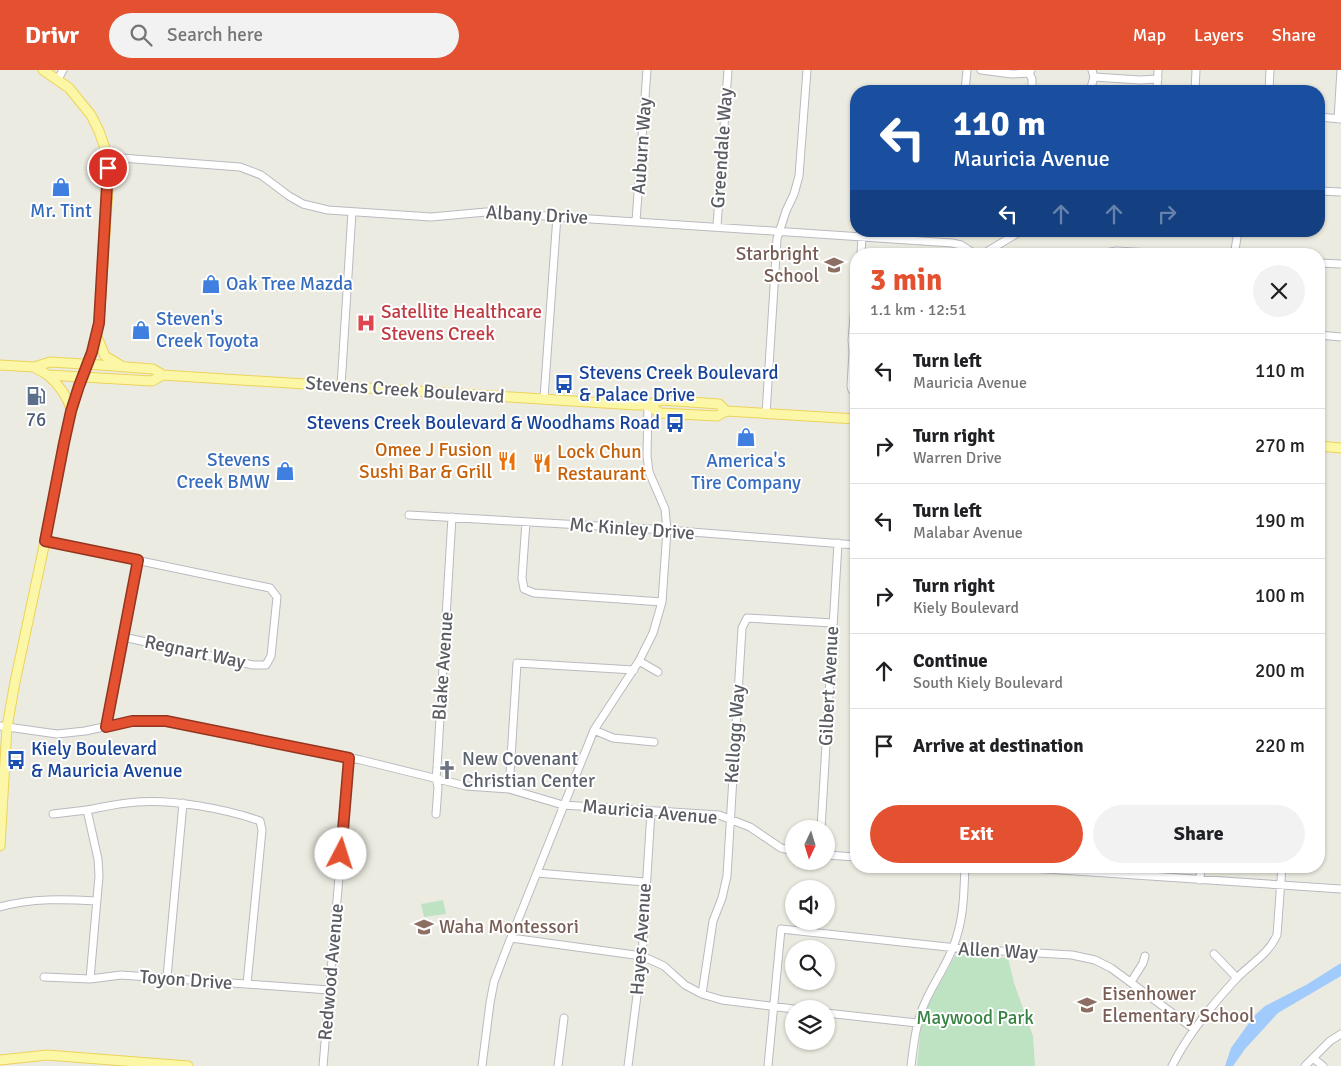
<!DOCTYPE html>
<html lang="en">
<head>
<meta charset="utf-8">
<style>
	body { margin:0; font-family:Signika,sans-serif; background:#f2f2f2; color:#202124; height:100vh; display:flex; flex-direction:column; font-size:19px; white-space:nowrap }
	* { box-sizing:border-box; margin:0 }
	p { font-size:16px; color:#757577 }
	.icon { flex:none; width:28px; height:28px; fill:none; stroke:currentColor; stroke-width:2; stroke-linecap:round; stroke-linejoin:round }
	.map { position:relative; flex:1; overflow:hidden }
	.sheet { position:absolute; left:850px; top:178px; width:475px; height:625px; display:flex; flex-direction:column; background:#fff; border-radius:20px; box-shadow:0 1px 4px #0004 }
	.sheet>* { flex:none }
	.guide { position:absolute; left:850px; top:15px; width:475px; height:152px; border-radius:20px; box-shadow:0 1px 4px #0004; background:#1a4fa0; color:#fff; overflow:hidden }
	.needle { width:32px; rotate:184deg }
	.tools { position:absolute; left:785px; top:750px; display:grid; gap:10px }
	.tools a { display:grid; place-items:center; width:50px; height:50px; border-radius:50%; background:#fff; box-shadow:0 1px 4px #0004; font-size:25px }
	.pin { position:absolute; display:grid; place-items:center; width:42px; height:42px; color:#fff; margin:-21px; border:2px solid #fff; border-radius:50%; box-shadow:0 1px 5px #0007 }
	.me { position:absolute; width:55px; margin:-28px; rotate:5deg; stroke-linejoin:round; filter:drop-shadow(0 0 4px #0008) }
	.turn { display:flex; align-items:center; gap:18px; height:105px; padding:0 20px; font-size:22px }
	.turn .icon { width:65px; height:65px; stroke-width:2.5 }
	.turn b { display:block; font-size:35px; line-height:42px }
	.lanes { display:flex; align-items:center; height:48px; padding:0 20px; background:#0003; justify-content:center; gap:25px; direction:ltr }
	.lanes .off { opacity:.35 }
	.round { display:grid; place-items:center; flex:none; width:52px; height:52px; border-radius:26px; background:#f2f2f2 }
	.headline { display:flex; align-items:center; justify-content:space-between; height:85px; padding:0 20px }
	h1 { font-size:30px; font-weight:700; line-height:38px; color:#e35130 }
	.action { display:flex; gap:10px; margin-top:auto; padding:10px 20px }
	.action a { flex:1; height:58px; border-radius:30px; background:#e35130; color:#fff; font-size:20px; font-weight:700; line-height:58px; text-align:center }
	.action a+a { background:#f2f2f2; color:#202124 }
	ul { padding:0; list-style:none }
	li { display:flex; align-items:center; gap:15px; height:75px; padding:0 20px; border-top:1px solid #e0e0e0 }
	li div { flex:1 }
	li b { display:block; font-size:19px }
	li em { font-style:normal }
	header { display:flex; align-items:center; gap:30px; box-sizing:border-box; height:70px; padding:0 25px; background:#e35130; color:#fff }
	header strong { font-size:24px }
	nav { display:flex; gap:28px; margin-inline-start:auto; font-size:18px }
	.search { width:350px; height:45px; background:#f2f2f2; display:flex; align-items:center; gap:12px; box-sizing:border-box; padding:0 18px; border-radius:28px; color:#757577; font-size:19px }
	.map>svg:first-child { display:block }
</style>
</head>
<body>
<header>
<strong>Drivr</strong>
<div class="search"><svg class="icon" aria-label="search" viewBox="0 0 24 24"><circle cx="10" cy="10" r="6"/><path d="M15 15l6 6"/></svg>Search here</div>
<nav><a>Map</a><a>Layers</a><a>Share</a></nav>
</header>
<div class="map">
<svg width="1341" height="996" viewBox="0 0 1341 996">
	<rect width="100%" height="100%" fill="#ecebe1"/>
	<path fill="#bee3c2" d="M443,830L446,844L424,847L421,834Z
		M956,884L1008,888L1014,913L1033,966L1035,996H917L922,946Z"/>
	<path fill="#a1cbfc" d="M1341,893V906L1278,943L1245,979L1233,996H1225L1231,978L1254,946L1265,936L1306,915Z"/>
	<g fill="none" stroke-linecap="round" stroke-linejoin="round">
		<g stroke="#b9bac0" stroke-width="9">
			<path id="minor" d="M981,0L1012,4L1029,3
				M1031,0L1029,3L1032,9V21
				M1094,7L1140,10L1158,9
				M58,9L63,0
				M965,21L967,0
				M1090,21L1094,7L1092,0
				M1157,21L1158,0
				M1195,21L1196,0
				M1269,21L1270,0
				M1319,47L1341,49
				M1338,49L1341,0
				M108,87L240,97L261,105L289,126L303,134L328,140L431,147L486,142L952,173L961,175L975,184
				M1319,121L1341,122
				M636,151L647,0
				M717,156L728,0
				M963,162V161
				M1235,180L1238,161
				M1235,180L1242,184
				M861,184L862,166
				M983,184L1021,161
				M1098,184L1117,181L1168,184
				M1229,184L1235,180
				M1319,193L1341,194
				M856,224L852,270L853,282L851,316L852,320L856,325
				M1319,265L1341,267
				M341,316L352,142
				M544,328L557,146
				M766,344L777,169L786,141L794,124L799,106L807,0
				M409,445L667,460L856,475
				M526,452L522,508L524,519L534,523L662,532
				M45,471L270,518L277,527L271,586L266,595H253L123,567
				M639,591L658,602
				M0,656L57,664L85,661L132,651H166L361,690L466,716L509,719L563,735L719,745L750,757L781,778L794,781
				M106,657L138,490
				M594,660L613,668L654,672
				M509,719L517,593L634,600
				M87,740C103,737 120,733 137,732C172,729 227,739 260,751L262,760L247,914
				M53,744L87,740L98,789L99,806L90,909
				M436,744L438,717L436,708L437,698L452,447
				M821,759L838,473
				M826,785L856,787
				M1003,796L1341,819
				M537,803L645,812
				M1200,810L1201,796
				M0,837C32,828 64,829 97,831
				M511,868L642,886L664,896L685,915L702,924L722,930L794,939
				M1214,884L1237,908
				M44,907L90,909L121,905L329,920
				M167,907L183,733
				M1131,912L1143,893L1145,886
				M702,924L713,851L722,828L727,806L742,558L747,548L833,553
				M826,943L917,953
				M1313,988L1323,996
				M323,996L349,688
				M482,996L490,933L494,912L508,875L594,660L639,591L653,563L662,532L667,460L665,439L649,402L647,386L648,335
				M558,996L564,948
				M628,996L642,886L651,741
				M768,996L781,859L966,879L1072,885L1095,890L1111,898L1194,959
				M911,996C914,972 916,950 927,928C938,906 952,886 958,862C964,841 964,818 965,796
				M1172,996C1188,964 1211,936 1236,909C1250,894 1268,885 1277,865L1282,796
				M1305,996L1330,971L1341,964"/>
		</g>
		<g stroke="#ecd35a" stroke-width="11">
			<path id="major" d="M97,267L105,286L120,295
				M0,295L34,297L50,292L100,295L153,299L163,305
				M34,297L48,305L152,311L163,305L636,335H648L661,330L719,334L726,341
				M48,305C59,315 67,325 71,339
				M648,335L660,343L717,346L726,341L856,349
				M1319,376L1341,378
				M0,776L7,657L15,612L43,481L65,367L78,317L92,282L99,253L108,120V87L99,61L91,45L69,18L43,0
				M0,990L47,985L188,996"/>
		</g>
		<use href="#minor" stroke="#fff" stroke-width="7"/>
		<use href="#major" stroke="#fcf7a6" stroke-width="9"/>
	</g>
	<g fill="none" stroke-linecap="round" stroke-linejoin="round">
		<g stroke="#94351f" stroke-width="12">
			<path id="route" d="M108,98L99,253L92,282L79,316L71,341L64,373L45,471L138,490L106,657L132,651H166L349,688L341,784"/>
		</g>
		<use href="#route" stroke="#e35130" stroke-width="9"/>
	</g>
	<defs>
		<g id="shop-bare" transform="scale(1.5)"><path d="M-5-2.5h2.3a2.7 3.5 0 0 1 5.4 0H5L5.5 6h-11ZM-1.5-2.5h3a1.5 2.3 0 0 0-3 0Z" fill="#3f7fe0" stroke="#fff" stroke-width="2.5" paint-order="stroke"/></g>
		<g id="school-bare" transform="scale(1.5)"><path d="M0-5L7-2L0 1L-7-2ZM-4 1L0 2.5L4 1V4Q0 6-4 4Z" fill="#8d6e63" stroke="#fff" stroke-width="2.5" paint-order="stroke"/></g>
		<g id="hospital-bare" transform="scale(1.5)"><path d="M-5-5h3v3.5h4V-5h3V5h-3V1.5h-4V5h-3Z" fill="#e0444e" stroke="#fff" stroke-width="2.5" paint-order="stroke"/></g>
		<g id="bus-bare" transform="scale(1.5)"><path d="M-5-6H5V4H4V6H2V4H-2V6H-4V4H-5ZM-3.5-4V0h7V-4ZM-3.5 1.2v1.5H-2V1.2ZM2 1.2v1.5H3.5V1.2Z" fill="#1a4fb4" stroke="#fff" stroke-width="2.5" paint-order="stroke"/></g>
		<g id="fuel-bare" transform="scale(1.5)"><path d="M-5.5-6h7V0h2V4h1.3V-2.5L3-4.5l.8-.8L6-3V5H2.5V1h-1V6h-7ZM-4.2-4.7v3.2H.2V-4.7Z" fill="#5c6f8a" stroke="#fff" stroke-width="2.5" paint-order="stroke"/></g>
		<g id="restaurant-bare" transform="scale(1.5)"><path d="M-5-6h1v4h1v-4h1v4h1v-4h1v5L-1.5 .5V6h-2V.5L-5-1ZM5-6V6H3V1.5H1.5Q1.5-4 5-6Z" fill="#e8710a" stroke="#fff" stroke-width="2.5" paint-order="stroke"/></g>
		<g id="church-bare" transform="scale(1.5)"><path d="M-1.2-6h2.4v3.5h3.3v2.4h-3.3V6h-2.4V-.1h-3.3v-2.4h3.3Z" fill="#6b7280" stroke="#fff" stroke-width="2.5" paint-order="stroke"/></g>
	</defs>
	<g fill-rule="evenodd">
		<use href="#shop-bare" x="61" y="117"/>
		<use href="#school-bare" x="834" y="195"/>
		<use href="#shop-bare" x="211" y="214"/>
		<use href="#hospital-bare" x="366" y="253"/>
		<use href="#shop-bare" x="141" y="260"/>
		<use href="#bus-bare" x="564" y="314"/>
		<use href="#fuel-bare" x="36" y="326"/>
		<use href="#bus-bare" x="675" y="353"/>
		<use href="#shop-bare" x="746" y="367"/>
		<use href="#restaurant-bare" x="507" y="391"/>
		<use href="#restaurant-bare" x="542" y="393"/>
		<use href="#shop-bare" x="285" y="401"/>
		<use href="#bus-bare" x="16" y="690"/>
		<use href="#church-bare" x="447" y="700"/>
		<use href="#school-bare" x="424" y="857"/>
		<use href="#school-bare" x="1087" y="935"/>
	</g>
	<g text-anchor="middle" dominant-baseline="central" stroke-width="4" stroke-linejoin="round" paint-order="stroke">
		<g font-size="19" fill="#5a5c62" stroke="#fff">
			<text transform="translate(642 76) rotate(-86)">Auburn Way</text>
			<text transform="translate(722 78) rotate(-86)">Greendale Way</text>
			<text transform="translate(537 145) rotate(3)">Albany Drive</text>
			<text transform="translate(405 320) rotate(4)">Stevens Creek Boulevard</text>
			<text transform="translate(632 459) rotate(4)">Mc Kinley Drive</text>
			<text transform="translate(195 582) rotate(12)">Regnart Way</text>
			<text transform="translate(443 596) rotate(-86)">Blake Avenue</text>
			<text transform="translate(829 616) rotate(-87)">Gilbert Avenue</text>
			<text transform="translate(735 664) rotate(-86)">Kellogg Way</text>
			<text transform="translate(650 742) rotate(5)">Mauricia Avenue</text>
			<text transform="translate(641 869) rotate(-86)">Hayes Avenue</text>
			<text transform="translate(998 881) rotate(3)">Allen Way</text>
			<text transform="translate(331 902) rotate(-85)">Redwood Avenue</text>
			<text transform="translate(186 910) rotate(4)">Toyon Drive</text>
		</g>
		<g font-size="19" fill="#366cbe" stroke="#fff">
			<text x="61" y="141">Mr. Tint</text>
			<text x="226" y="214" text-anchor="start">Oak Tree Mazda</text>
			<text x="156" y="249" text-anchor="start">Steven's<tspan x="156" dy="22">Creek Toyota</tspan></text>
			<text x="270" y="390" text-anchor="end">Stevens<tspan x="270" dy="22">Creek BMW</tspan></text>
			<text x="746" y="391">America's<tspan x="746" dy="22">Tire Company</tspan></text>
		</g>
		<g font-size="19" fill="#785e54" stroke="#fff" text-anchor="start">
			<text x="819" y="184" text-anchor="end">Starbright<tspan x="819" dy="22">School</tspan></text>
			<text x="439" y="857">Waha Montessori</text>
			<text x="1102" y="924">Eisenhower<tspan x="1102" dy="22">Elementary School</tspan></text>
		</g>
		<g font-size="19" fill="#be3a42" stroke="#fff" text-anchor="start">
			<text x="381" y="242">Satellite Healthcare<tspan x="381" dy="22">Stevens Creek</tspan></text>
		</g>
		<g font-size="19" fill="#164399" stroke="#fff" text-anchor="start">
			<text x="579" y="303">Stevens Creek Boulevard<tspan x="579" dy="22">&amp; Palace Drive</tspan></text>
			<text x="660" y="353" text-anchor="end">Stevens Creek Boulevard &amp; Woodhams Road</text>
			<text x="31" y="679">Kiely Boulevard<tspan x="31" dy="22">&amp; Mauricia Avenue</tspan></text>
		</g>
		<g font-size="19" fill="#4e5e75" stroke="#fff">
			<text x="36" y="350">76</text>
		</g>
		<g font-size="19" fill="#c56008" stroke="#fff" text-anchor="end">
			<text x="492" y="380">Omee J Fusion<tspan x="492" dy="22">Sushi Bar &amp; Grill</tspan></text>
			<text x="557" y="382" text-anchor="start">Lock Chun<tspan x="557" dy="22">Restaurant</tspan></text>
		</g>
		<g font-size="19" fill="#5b616d" stroke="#fff" text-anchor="start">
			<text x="462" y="689">New Covenant<tspan x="462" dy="22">Christian Center</tspan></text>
		</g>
		<g font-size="19" fill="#378343" stroke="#fff">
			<text x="975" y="948">Maywood Park</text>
		</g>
	</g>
</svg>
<div class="tools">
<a><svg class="needle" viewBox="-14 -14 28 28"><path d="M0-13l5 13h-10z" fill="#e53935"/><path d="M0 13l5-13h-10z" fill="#757577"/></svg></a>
<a><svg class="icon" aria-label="sound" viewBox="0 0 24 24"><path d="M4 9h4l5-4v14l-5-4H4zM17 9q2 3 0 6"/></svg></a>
<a><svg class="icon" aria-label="search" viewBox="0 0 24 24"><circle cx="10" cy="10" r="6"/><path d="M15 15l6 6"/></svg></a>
<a><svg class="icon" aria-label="layers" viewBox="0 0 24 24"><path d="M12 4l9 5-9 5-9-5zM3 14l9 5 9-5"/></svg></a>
</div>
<div class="pin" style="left:108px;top:98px;background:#d93025"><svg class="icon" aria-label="arrive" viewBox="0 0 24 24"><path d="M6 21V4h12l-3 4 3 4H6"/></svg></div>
<svg class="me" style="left:341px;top:784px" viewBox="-20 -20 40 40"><circle r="19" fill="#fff"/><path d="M0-13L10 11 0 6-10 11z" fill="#e35130"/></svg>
<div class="guide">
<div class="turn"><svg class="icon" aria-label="left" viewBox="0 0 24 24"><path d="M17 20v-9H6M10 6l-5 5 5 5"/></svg><div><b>110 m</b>Mauricia Avenue</div></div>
<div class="lanes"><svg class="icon" aria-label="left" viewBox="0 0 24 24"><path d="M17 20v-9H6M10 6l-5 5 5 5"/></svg><svg class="icon off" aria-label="ahead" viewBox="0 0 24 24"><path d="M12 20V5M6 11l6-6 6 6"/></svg><svg class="icon off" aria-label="ahead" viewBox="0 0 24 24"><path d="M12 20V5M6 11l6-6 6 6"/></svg><svg class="icon off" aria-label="right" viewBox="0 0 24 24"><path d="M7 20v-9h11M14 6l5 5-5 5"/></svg></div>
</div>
<section class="sheet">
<div class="headline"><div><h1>3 min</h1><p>1.1 km · 12:51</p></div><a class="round"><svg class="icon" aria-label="close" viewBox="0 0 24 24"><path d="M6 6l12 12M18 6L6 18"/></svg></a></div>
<ul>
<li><svg class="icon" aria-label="left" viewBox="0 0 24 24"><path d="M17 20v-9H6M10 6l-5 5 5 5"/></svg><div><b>Turn left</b><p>Mauricia Avenue</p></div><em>110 m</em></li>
<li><svg class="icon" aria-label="right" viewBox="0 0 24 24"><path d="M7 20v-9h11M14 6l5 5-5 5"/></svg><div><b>Turn right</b><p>Warren Drive</p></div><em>270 m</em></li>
<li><svg class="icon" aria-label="left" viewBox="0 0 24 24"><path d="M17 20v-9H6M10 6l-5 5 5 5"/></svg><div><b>Turn left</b><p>Malabar Avenue</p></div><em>190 m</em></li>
<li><svg class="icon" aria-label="right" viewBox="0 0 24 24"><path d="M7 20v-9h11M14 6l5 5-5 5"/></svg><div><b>Turn right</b><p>Kiely Boulevard</p></div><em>100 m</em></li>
<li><svg class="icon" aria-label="ahead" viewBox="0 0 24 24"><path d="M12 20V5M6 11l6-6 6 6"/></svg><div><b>Continue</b><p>South Kiely Boulevard</p></div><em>200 m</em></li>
<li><svg class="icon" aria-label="arrive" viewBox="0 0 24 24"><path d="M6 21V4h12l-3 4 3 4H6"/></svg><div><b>Arrive at destination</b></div><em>220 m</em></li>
</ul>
<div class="action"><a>Exit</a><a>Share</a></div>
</section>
</div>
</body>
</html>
